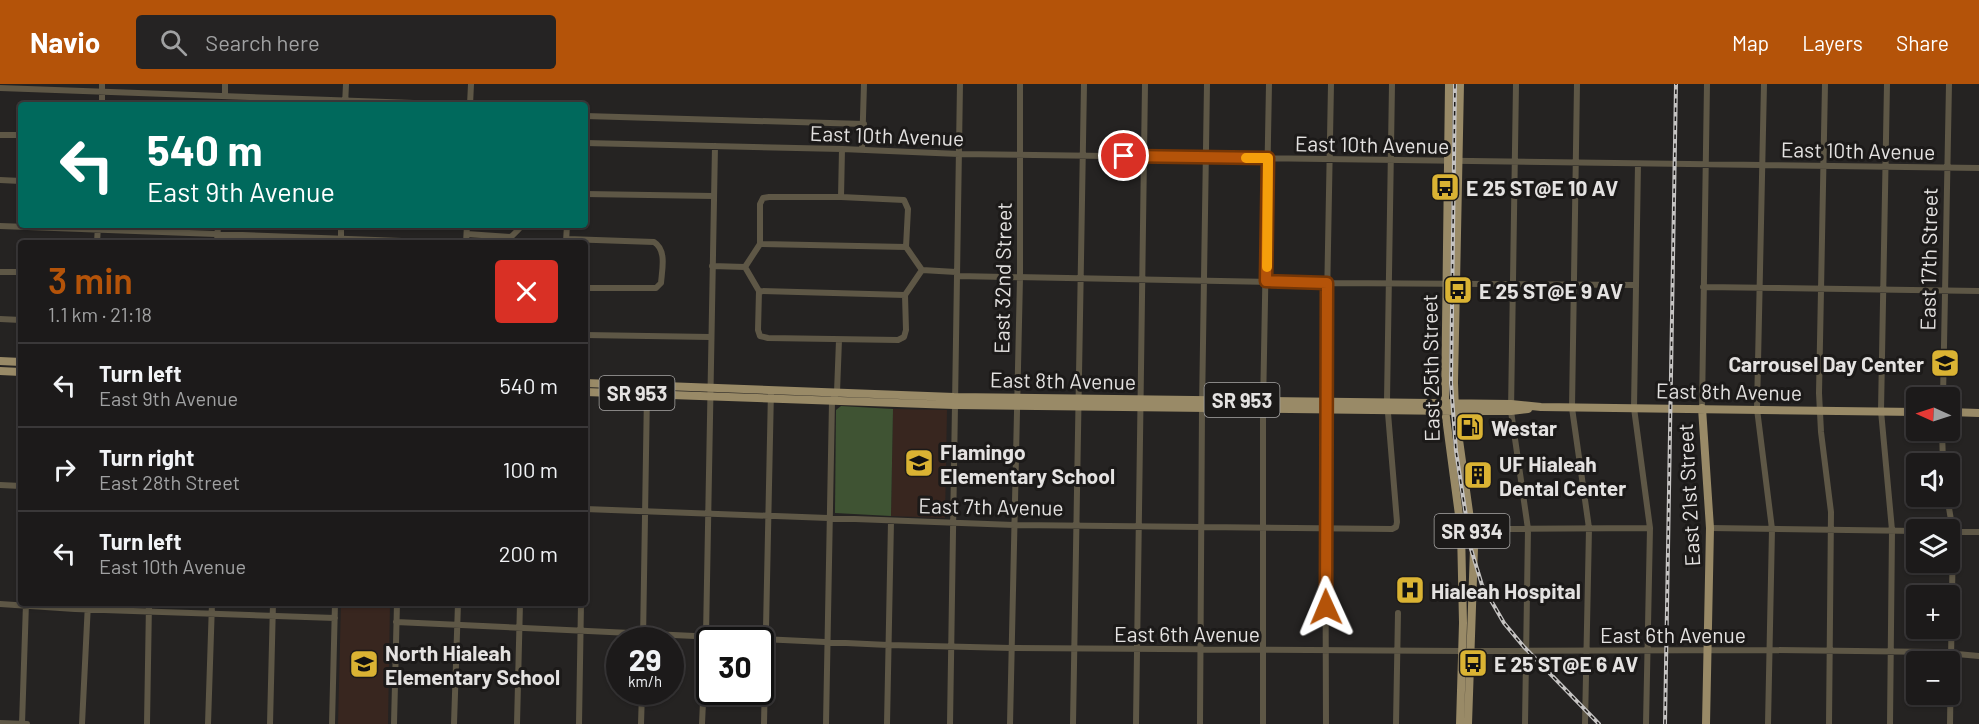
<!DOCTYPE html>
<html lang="en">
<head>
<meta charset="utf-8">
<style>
	body { margin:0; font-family:Barlow,sans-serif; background:#252323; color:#f1f3f6; height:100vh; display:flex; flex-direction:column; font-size:22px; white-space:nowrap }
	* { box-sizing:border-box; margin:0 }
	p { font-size:20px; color:#a0a1a2 }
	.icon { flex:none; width:33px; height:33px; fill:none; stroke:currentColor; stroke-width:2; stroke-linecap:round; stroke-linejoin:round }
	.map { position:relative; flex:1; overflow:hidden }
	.drawer { position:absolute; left:18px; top:156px; width:570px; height:366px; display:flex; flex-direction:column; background:#1c1a1a; border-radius:6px; box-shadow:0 2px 4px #0004,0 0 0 2px #3a3839 }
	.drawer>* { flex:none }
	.guide { position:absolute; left:18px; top:18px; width:570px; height:126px; border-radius:6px; box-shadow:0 2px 4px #0004,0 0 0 2px #3a3839; background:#00695c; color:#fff; overflow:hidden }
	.needle { width:39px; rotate:273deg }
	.fabs { position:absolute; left:1906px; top:303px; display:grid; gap:12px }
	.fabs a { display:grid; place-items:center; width:54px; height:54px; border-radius:6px; background:#1c1a1a; box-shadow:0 2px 4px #0004,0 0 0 2px #3a3839; font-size:30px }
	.speed { position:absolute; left:606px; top:543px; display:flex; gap:12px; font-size:30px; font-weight:700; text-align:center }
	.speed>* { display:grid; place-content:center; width:78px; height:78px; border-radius:50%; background:#1c1a1a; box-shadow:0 2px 4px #0004,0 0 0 2px #3a3839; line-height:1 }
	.speed small { font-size:15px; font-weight:400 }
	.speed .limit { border:3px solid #111; border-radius:9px; background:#fff; color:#111 }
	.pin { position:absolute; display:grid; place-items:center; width:51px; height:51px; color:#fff; margin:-26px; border:3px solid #fff; border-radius:50%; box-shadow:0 2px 6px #0007 }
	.me { position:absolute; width:66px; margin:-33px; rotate:359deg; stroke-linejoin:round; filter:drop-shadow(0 0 4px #0008) }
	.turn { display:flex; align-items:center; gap:21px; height:126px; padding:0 30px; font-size:27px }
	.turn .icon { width:78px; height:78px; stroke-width:2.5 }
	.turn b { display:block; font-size:42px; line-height:51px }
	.round { display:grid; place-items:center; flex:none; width:63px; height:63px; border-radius:6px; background:#252323 }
	.headline { display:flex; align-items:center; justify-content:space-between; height:102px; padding:0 30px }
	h1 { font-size:36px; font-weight:600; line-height:45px; color:#b45309 }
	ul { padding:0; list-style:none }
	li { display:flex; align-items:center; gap:18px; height:84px; padding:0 30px; border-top:2px solid #3a3839 }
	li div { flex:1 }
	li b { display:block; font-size:22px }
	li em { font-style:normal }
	header { display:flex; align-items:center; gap:36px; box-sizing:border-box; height:84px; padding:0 30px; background:#b45309; color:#fff }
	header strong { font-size:28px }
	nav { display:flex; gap:33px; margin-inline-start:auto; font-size:21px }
	.search { width:420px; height:54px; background:#252323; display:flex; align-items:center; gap:15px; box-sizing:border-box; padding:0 21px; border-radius:6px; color:#a0a1a2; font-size:22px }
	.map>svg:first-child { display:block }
</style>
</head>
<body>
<header>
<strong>Navio</strong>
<div class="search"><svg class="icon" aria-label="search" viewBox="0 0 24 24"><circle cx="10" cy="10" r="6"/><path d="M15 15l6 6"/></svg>Search here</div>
<nav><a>Map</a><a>Layers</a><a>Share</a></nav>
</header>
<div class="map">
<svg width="1979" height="640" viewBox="0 0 1979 640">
	<rect width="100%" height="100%" fill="#252322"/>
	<path fill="#38261f" d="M893,325L947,326L945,434L891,432Z
		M341,519H390L388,640H338Z"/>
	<path fill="#3f5333" d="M841,322L893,325L891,432L835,429L836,326Z"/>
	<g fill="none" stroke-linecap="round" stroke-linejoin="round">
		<path stroke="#5e5746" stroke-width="6" d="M1516,0L1511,327L1528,445L1525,640
			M1577,0L1572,324L1589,444L1585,640
			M1764,0L1757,325L1772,445L1768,640
			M1825,0L1819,309L1821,348L1831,428L1829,640
			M1887,0L1881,327L1892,446L1890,640
			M0,4L470,21L471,0
			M102,21V0
			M225,21V0
			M345,21L346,0
			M585,32L864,40
			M0,51H21
			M585,59L842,65L959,70L1979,84
			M862,66L864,0
			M1638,80L1634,324L1650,444L1646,640
			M0,96L21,97
			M585,110L713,112
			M769,113H841L904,116L908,125L906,163L922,186L905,211L906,246L904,253L898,256L768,254L760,252L758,246L759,207L745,183L760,160V120L763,114Z
			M841,113L842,65
			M0,142L456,159
			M467,150L511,153L519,145V141
			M567,155L654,158C667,166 662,186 661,199L656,204H585
			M566,158L567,141
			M97,159L98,141
			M217,159L218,141
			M341,159V141
			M466,159L467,141
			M760,160L906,163
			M712,182L745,183
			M922,186L956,188
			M0,188H21
			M957,192L1327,199L1636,201
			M1703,203L1979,207
			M759,207L905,211
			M0,235L21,236
			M585,251L710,253
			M1943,314L1949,0
			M1702,324L1707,0
			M1942,346L1943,380
			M585,362L586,305
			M0,401L21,402
			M1947,412L1953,448L1950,640
			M585,425L1014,441L1392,445L1396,443L1397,438L1387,317L1392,0
			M1710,444L1917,447
			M1472,445L1650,444
			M1950,448H1979
			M0,520L75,525L335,534
			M396,538L888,561L1011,564L1462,567L1769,566L1935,568L1979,572
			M643,556L647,308
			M0,639L27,640
			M22,640L26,519
			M82,640L88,519
			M147,640L149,519
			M208,640L212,519
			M270,640L273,519
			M332,640L335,519
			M394,640L397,519
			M454,640L458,519
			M517,640L520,519
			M579,640L581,519
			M641,640L642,608
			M702,640L706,552L715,62
			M764,640L771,306
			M826,640L832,317L837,308L839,256
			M887,640L891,437
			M950,640L960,0
			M1010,640L1020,194V0
			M1073,640L1084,0
			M1136,640L1145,0
			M1200,640L1202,324L1207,0
			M1263,640V324L1269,0
			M1326,640L1325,325L1331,0
			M1396,640L1398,529"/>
		<path stroke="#998a67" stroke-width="8" d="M1449,0L1445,326L1461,446L1463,539L1460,640
			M1460,0L1454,299L1455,327L1474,464L1468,640
			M0,277L21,278
			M0,287L21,288
			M585,299L954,313L1511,320L1541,323L1917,328
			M585,308L954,321L1455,327H1511L1528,325
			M1702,324L1710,444L1706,640
			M1950,328L1979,329"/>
		<g stroke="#c5c3c2" stroke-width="4">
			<path id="rail" d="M1455,0L1451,299L1456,367L1471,465L1482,501L1504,539L1524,563L1599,640
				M1665,640L1676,0"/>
		</g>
		<use href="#rail" stroke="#1c1a19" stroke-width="1.5" stroke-dasharray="4.5" stroke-linecap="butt"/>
	</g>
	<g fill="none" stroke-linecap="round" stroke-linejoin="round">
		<g stroke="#753606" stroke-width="15">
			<path id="route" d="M1124,72L1268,74L1266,197L1327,199L1326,523"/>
		</g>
		<use href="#route" stroke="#b45309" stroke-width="10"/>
		<path stroke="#f59e0b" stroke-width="10" d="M1246,74H1268L1267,183"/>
	</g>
	<defs>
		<g id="bus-square" transform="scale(1.5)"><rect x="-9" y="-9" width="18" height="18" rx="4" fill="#dab333" stroke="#1c1a19"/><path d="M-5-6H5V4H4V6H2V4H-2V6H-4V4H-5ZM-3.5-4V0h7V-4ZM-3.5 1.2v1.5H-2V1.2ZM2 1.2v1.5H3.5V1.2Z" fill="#111"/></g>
		<g id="school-square" transform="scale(1.5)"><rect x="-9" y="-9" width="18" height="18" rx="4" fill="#dab333" stroke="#1c1a19"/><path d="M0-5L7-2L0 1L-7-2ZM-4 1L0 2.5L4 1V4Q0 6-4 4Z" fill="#111"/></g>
		<g id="fuel-square" transform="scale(1.5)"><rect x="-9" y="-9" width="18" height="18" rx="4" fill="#dab333" stroke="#1c1a19"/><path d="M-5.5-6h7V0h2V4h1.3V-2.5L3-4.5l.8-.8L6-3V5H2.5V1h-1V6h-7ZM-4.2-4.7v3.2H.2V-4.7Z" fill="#111"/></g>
		<g id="building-square" transform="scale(1.5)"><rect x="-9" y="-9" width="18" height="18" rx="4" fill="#dab333" stroke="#1c1a19"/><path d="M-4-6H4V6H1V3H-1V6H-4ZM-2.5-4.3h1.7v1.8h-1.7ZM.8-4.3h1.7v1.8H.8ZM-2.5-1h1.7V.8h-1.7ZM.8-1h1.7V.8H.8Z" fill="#111"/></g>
		<g id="hospital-square" transform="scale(1.5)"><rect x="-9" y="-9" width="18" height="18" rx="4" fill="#dab333" stroke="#1c1a19"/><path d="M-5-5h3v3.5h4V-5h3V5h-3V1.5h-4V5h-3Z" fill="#111"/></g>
	</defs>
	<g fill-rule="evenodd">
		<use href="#bus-square" x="1445" y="103"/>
		<use href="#bus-square" x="1458" y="206"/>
		<use href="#school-square" x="1945" y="279"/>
		<use href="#fuel-square" x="1470" y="343"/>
		<use href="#school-square" x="919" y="379"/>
		<use href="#building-square" x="1478" y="391"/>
		<use href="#hospital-square" x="1410" y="506"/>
		<use href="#bus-square" x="1473" y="579"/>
		<use href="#school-square" x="364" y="580"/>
	</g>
	<g text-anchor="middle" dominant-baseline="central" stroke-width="6" stroke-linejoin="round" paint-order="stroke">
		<g fill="#1c1a19" stroke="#a8a6a5" stroke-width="1.5">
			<rect x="599.5" y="292" width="75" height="34" rx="4.5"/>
			<rect x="1204.5" y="299" width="75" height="34" rx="4.5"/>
			<rect x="1434.5" y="430" width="75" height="34" rx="4.5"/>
		</g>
		<g font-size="20" font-weight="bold" fill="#e4e2e1">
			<text x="637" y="309">SR 953</text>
			<text x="1242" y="316">SR 953</text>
			<text x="1472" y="447">SR 934</text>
		</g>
		<g font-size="21" fill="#e4e2e1" stroke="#1c1a19">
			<text transform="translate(887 51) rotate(2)">East 10th Avenue</text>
			<text transform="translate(1372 60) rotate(1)">East 10th Avenue</text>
			<text transform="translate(1858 66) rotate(1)">East 10th Avenue</text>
			<text transform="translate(1928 175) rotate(-89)">East 17th Street</text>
			<text transform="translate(1002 194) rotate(-89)">East 32nd Street</text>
			<text transform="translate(1430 284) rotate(-91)">East 25th Street</text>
			<text transform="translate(1063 296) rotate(1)">East 8th Avenue</text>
			<text transform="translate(1729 307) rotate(1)">East 8th Avenue</text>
			<text transform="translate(1688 411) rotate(-93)">East 21st Street</text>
			<text transform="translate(991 422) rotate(1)">East 7th Avenue</text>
			<text x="1187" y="549">East 6th Avenue</text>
			<text x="1673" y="550">East 6th Avenue</text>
		</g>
		<g font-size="21" font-weight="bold" fill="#e4e2e1" stroke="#1c1a19" text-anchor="start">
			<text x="1466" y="103">E 25 ST@E 10 AV</text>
			<text x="1479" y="206">E 25 ST@E 9 AV</text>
			<text x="1924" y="279" text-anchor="end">Carrousel Day Center</text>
			<text x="1491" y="343">Westar</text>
			<text x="940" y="367">Flamingo<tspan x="940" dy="24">Elementary School</tspan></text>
			<text x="1499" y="379">UF Hialeah<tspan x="1499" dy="24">Dental Center</tspan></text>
			<text x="1431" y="506">Hialeah Hospital</text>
			<text x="385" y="568">North Hialeah<tspan x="385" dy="24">Elementary School</tspan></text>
			<text x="1494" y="579">E 25 ST@E 6 AV</text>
		</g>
	</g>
</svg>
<div class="fabs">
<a><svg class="needle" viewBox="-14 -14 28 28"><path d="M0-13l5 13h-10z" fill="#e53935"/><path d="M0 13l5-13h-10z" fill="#a0a1a2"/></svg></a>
<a><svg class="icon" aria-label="sound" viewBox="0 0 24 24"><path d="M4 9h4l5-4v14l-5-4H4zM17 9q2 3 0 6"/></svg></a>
<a><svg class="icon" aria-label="layers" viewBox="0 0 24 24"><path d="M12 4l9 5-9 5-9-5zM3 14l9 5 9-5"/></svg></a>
<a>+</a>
<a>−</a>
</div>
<div class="speed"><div>29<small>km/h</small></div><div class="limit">30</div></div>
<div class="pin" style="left:1124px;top:72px;background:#d93025"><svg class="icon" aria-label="arrive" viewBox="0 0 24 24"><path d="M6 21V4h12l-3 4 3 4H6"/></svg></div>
<svg class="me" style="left:1326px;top:523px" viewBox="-20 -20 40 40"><path d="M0-17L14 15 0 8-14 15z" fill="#b45309" stroke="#fff" stroke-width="4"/></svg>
<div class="guide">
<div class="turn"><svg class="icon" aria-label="left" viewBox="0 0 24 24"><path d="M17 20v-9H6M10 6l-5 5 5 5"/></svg><div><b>540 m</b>East 9th Avenue</div></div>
</div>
<section class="drawer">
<div class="headline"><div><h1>3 min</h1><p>1.1 km · 21:18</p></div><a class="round" style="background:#d93025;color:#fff"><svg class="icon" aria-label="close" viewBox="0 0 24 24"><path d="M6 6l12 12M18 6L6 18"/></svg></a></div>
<ul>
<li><svg class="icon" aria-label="left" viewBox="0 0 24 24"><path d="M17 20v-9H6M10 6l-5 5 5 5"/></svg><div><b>Turn left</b><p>East 9th Avenue</p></div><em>540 m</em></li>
<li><svg class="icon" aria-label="right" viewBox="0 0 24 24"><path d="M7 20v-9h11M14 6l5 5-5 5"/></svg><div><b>Turn right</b><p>East 28th Street</p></div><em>100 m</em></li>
<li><svg class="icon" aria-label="left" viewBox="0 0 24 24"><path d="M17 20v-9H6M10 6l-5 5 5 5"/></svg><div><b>Turn left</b><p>East 10th Avenue</p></div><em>200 m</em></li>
</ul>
</section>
</div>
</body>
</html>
